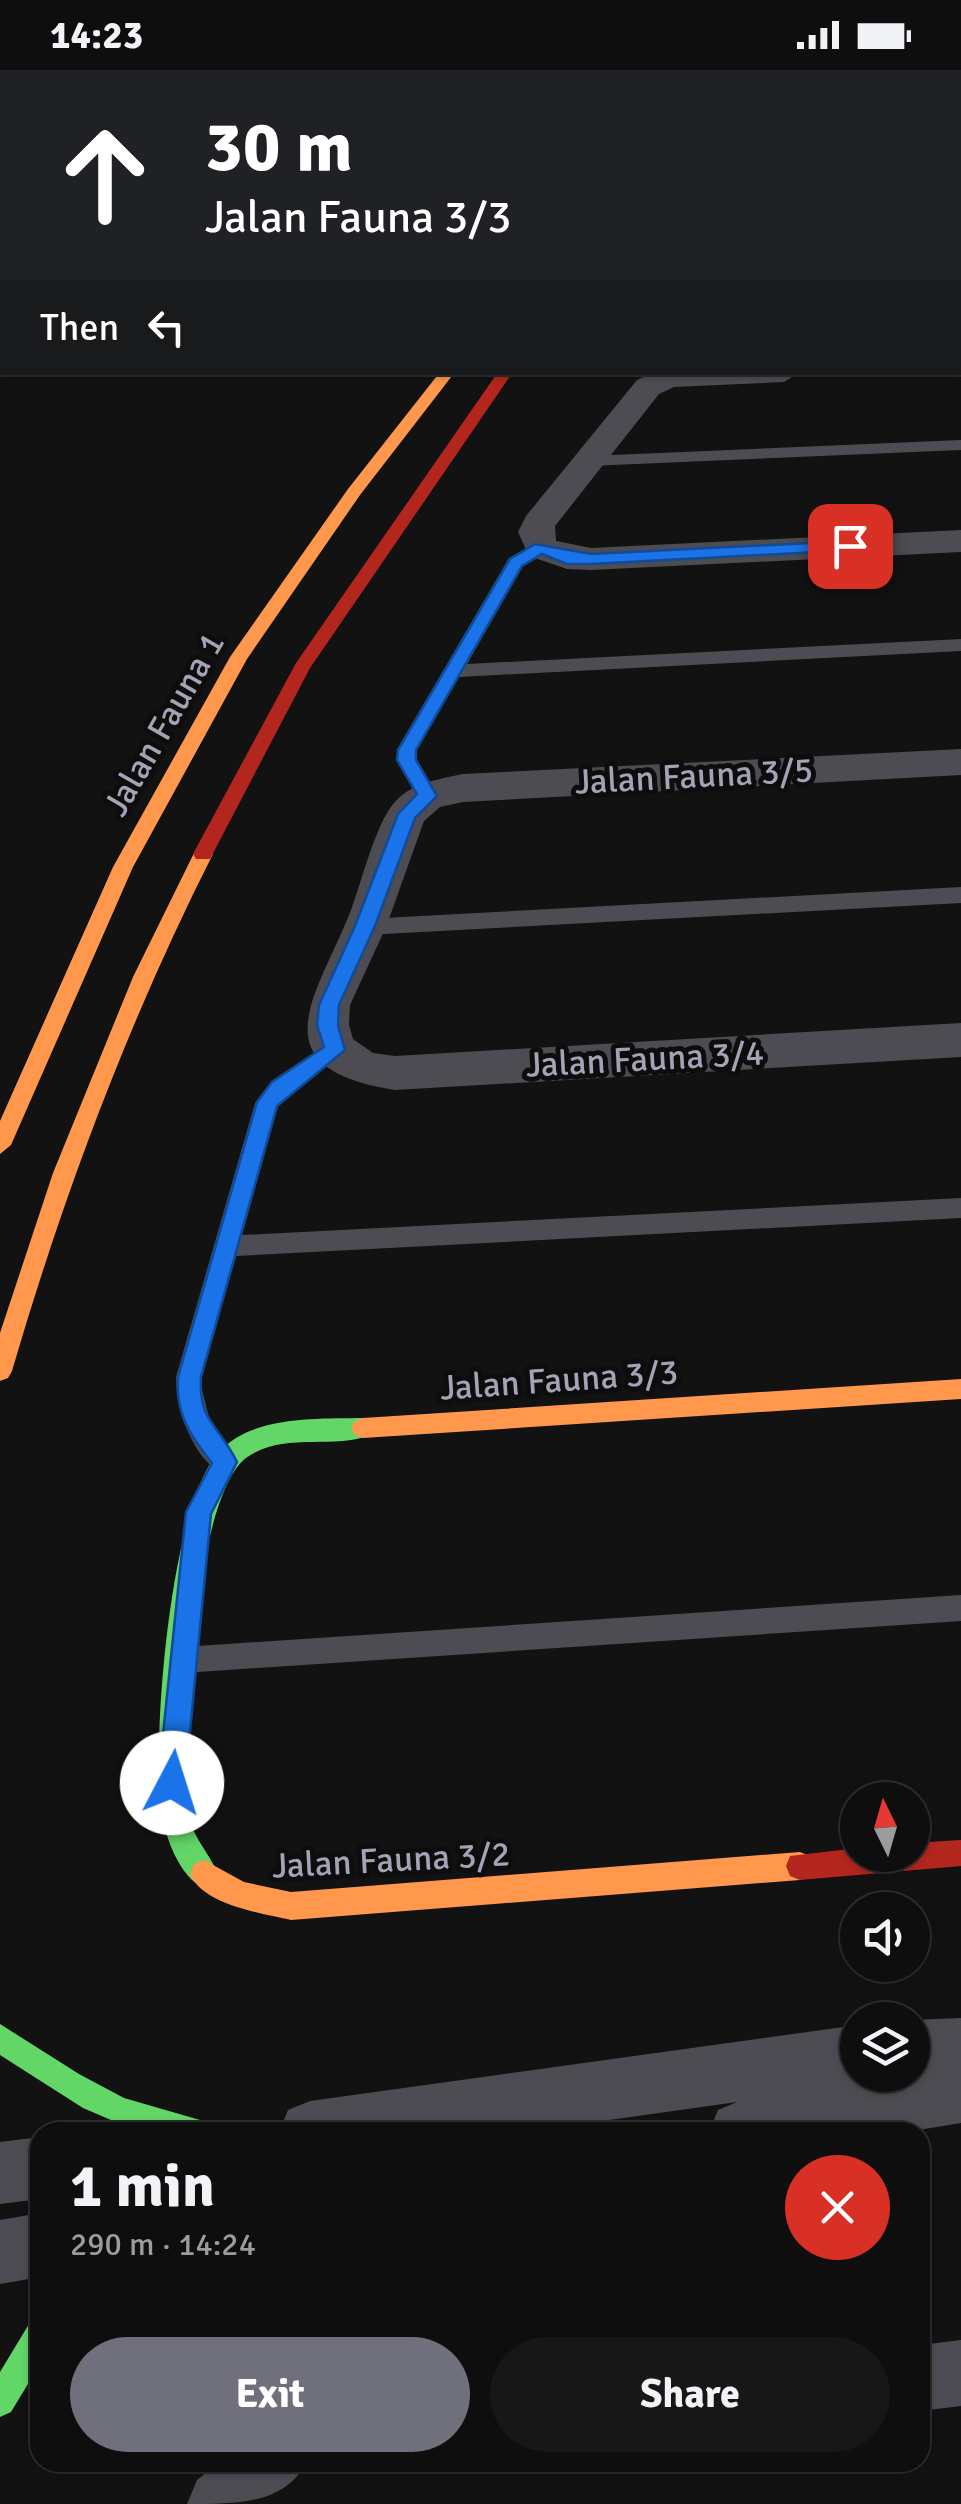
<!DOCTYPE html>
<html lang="en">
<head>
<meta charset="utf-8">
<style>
	body { margin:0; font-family:Signika,sans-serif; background:#171717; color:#f1f3f6; height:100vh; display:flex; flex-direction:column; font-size:38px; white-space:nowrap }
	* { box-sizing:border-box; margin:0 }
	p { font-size:32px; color:#9b9c9e }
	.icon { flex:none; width:55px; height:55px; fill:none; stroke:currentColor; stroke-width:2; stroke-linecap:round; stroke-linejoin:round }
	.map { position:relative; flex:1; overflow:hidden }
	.panel { position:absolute; left:30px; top:2052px; width:900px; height:350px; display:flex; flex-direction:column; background:#0e0e0e; border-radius:30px; box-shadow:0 2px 8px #0004,0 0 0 2px #2e2e2e }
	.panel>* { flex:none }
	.guide { position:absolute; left:0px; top:0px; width:962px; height:305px; box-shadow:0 2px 8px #0004,0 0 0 2px #2e2e2e; background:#202124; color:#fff; overflow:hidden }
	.needle { width:65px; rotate:355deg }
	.fabs { position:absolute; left:840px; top:1712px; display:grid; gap:20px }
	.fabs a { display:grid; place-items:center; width:90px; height:90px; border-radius:50%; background:#0e0e0e; box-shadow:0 2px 8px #0004,0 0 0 2px #2e2e2e; font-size:50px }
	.pin { position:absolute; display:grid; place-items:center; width:85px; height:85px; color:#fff; margin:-42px; border-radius:20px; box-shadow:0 5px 15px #0006 }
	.me { position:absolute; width:110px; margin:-55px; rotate:5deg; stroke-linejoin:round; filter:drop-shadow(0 0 8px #0008) }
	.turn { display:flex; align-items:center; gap:35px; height:210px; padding:0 40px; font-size:45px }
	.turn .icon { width:130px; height:130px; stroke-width:2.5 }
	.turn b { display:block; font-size:70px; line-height:85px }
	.then { display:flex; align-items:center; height:95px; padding:0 40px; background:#0003; gap:20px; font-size:38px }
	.round { display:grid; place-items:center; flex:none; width:105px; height:105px; border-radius:52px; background:#171717 }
	.overview { display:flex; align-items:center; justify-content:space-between; height:170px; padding:0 40px }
	h1 { font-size:60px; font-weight:800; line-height:75px }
	.button { display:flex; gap:20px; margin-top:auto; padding:20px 40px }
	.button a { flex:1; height:115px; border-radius:60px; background:#70707c; color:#fff; font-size:40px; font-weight:800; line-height:115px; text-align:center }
	.button a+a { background:#171717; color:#f1f3f6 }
	.status { display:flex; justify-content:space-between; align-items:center; height:70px; padding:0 50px; background:#0e0e0e; direction:ltr }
	.status svg { height:28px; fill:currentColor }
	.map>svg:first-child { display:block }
</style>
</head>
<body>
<div class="status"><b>14:23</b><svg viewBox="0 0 49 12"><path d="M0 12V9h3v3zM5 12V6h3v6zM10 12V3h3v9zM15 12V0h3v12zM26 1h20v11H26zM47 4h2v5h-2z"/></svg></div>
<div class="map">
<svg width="961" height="2434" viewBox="0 0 961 2434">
	<rect width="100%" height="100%" fill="#121212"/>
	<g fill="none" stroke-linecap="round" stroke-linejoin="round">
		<path fill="#4c4c52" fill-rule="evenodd" d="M961,370V380L589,396L580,391L589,386Z
			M541,472L550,478L523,496L467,594L961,569V581L459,607L417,680V690L437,726L434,731H420L397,690V680L509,488Z
			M961,817V833L365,865L354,857L365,849Z
			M335,970L346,979L343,985L288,1023L278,1036L242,1165L961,1128V1148L236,1186L202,1307V1320L209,1347L238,1392L234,1400L225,1404C193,1392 176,1338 176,1307L255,1033L272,1011Z
			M961,1525V1551L183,1603L173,1599L169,1590L173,1581L183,1577Z"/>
		<path fill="#4c4c52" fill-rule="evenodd" d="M961,285V305L949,303L960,302Z
			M654,302H800L784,312L674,317L659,324L555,456L556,471L591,478L961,460V482L591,500L567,499L529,486L518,462L526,446L637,310Z
			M961,679V705L463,732L440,737L424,751L386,857L350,935L349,955L353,969L373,983L395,986L961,953V987L395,1020C254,998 318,925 351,840C362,811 375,755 394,733C412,712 437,710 463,704Z
			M961,1948V2053L906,2062H709L718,2040L737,2032L524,2062H279L288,2040L310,2031L858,1955V2005H912V1950Z
			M40,2067V2129L0,2134V2072Z
			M40,2143V2207L0,2214V2150Z
			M961,2270V2336L920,2341V2275Z
			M219,2392H307C284,2434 240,2434 187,2434L197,2410Z"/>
		<path fill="#63d668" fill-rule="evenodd" d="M44,0H66L67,2H45Z
			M960,194H961V203H960Z
			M363,1348L371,1351L375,1358L371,1365C331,1380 283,1361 246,1388C195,1426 178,1680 188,1743C192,1767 209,1782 218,1804L214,1814L204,1818C179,1807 165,1766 161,1740C152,1667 170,1438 218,1383C251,1345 318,1349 363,1348Z
			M0,1954L79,2004L124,2028L207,2052L211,2062H139L83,2038L0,1985Z
			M40,2250V2294L11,2342L0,2347V2302L29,2254Z"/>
		<path fill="#ff974d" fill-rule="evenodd" d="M440,302H455L360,425L247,589L133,797L11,1075L0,1084V1051L113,797L230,587L348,419Z
			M203,777L213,784C129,950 64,1123 12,1301L8,1308L0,1311V1263L53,1103L133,907L196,779Z
			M961,1309V1329L363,1368L355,1365L351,1358L355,1351L363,1348Z
			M800,1782L810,1786L814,1796L810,1806L800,1810L291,1850C261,1843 203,1835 190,1804L194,1794L204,1790L244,1812L291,1822Z"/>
		<path fill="#b3261e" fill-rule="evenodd" d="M0,12H2V20H0Z
			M498,302H513L310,598L210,789H196L193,784L296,593Z
			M961,1770V1796L800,1810L790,1806L786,1796L790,1786L858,1778V1785H912V1773Z"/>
	</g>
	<path fill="#1a73e8" stroke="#114b97" stroke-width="2.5" d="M850,471L858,476L856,480L591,494H567L542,484L522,496L416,680V690L437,726L415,748L375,856L339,935L338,955L345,980L277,1036L201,1307C198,1352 220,1356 237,1392L211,1444L185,1713L181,1722L172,1726L162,1722L158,1713L186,1442L212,1393C190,1366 175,1343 178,1307L257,1032L272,1012L324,977L317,955L319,935L355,856L398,744L417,724L397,690L398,680L510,489L535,474L591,484Z"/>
	<g text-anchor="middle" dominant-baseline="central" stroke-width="10" stroke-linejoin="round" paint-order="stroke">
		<g font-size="35" fill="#a2a3b5" stroke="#0d0d0e">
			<text transform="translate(164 654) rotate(-60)">Jalan Fauna 1</text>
			<text transform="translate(694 706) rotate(-3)">Jalan Fauna 3/5</text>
			<text transform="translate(645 989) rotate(-3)">Jalan Fauna 3/4</text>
			<text transform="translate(559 1310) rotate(-4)">Jalan Fauna 3/3</text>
			<text transform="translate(391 1790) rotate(-3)">Jalan Fauna 3/2</text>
		</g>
	</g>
</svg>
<div class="fabs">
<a><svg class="needle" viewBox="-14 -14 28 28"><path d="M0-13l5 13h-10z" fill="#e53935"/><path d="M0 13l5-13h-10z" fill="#9b9c9e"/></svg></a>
<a><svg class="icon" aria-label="sound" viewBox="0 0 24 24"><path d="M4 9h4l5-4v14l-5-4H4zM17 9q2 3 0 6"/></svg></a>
<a><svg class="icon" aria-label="layers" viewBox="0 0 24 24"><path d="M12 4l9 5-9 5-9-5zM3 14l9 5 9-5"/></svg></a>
</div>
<div class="pin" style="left:850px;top:476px;background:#d93025"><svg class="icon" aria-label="arrive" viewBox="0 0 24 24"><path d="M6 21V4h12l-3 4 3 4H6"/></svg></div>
<svg class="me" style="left:172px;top:1713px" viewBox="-20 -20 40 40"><circle r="19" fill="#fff"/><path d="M0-13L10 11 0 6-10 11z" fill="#1a73e8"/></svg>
<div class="guide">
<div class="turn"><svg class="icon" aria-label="ahead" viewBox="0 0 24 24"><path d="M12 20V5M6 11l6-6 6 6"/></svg><div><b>30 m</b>Jalan Fauna 3/3</div></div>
<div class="then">Then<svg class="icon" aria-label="left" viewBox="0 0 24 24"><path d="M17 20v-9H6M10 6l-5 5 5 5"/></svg></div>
</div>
<section class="panel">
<div class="overview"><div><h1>1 min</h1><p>290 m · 14:24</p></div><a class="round" style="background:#d93025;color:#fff"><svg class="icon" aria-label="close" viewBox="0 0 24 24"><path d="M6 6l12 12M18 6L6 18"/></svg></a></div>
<div class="button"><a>Exit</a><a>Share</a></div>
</section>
</div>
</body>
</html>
